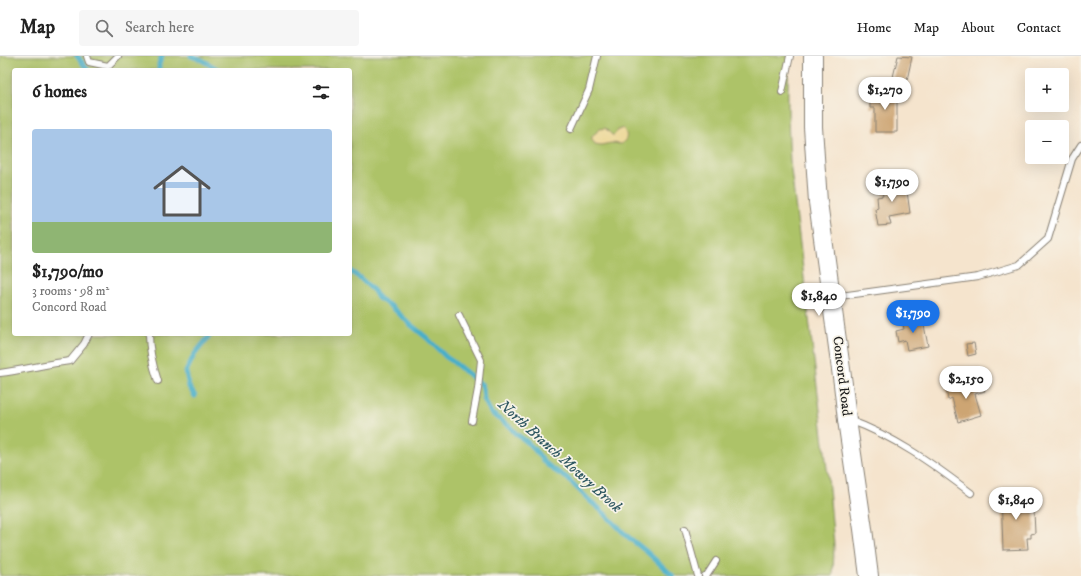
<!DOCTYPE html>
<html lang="en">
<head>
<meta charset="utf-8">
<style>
  body { margin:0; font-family:"IM FELL DW Pica",serif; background:#f6f6f6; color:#222; height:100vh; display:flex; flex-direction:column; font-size:15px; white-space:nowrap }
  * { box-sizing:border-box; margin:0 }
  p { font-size:13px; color:#767676 }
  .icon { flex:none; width:22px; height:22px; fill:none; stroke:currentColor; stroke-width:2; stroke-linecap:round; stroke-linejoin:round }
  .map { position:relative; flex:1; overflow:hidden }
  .drawer { position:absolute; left:12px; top:12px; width:340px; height:268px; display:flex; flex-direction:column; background:#fff; border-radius:4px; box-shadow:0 4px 16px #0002 }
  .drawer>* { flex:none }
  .controls { position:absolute; left:1025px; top:12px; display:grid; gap:8px }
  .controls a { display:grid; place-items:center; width:44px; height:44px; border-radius:4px; background:#fff; box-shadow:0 4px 16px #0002; font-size:20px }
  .price { position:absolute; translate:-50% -34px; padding:0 9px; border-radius:14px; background:#fff; color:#222; font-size:13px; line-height:26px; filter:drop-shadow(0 1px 2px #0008) }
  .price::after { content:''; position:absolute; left:50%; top:24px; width:12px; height:9px; margin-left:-6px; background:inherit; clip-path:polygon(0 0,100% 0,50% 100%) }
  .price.current { background:#1a73e8; color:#fff }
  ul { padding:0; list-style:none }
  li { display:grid; align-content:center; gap:8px; height:212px; padding:0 20px }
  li+li { border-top:1px solid #e0e0e0 }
  li span { display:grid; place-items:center; height:124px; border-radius:4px; color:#555 }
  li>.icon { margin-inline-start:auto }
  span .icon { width:72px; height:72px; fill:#fffc; stroke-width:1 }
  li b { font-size:17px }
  h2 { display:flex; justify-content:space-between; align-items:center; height:48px; padding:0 20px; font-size:17px }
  header { display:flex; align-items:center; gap:24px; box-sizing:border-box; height:56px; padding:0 20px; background:#fff; border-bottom:1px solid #e0e0e0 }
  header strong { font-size:19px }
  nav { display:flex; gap:22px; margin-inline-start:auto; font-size:14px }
  .search { width:280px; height:36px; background:#f6f6f6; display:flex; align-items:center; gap:10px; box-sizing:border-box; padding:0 14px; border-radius:4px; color:#767676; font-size:15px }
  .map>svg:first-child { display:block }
  .green { fill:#adc368; stroke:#647042; fill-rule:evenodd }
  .sand { fill:#eeda9e; stroke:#857b5d }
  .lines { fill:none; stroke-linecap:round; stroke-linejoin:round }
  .stream { stroke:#4aafc9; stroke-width:5 }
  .building { fill:#cda573 }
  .lane-casing { stroke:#888074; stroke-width:8 }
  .secondary-casing { stroke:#888074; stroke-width:20 }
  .lane { stroke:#fff; stroke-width:6 }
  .secondary { stroke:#fff; stroke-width:18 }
  .labels { text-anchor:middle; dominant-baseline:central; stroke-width:3.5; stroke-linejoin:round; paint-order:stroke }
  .street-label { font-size:14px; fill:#1c1c1c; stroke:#f7f3e8 }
  .water-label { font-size:15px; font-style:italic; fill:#2e5761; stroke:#f7f3e8 }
</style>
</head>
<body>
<header>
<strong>Map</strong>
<div class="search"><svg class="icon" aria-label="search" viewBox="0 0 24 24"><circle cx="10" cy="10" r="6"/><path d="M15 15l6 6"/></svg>Search here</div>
<nav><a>Home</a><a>Map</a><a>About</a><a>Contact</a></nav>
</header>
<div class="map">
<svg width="1081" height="520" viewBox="0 0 1081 520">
  <rect width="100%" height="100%" fill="#f7f3e8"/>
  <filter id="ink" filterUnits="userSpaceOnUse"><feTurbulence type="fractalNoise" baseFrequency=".025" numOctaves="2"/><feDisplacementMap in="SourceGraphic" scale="8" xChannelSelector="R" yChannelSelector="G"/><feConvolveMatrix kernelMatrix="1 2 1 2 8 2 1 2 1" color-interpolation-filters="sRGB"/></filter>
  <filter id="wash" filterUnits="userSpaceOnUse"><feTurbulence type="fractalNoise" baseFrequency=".012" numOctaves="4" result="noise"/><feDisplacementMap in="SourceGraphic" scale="16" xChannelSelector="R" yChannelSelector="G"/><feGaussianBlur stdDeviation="0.9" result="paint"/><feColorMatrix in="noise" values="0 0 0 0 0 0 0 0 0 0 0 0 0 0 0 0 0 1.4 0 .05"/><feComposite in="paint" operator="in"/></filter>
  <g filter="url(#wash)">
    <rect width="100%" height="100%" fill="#f5e4cd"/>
    <path class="green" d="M0,0H789C787,35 788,70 790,105L828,421L834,489L833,520H0ZM14,14H350V278H14Z"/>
    <path class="sand" d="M605,72L612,79H614L618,74L623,72C628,79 628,83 621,88L611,87L601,89L595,88L592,84V80L600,73Z"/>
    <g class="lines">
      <path class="stream" d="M77,0L88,14
        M191,0L202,4L219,14
        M159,14V8L162,0
        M350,215L360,222L374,235L378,242L392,251L411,269L427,282L446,301L452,305L482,329L483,332L484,343L491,357L510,371L516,378L526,385L534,393L545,407L554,414L567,422L589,444L601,454L627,480L647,496L673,520
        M195,340L189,331L186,316L194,299L211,278"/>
    </g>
    <g id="blocks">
      <path class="building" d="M898,0L912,1L907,24L893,21Z
        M870,36H897V76H875V52H870Z
        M892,127L893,130L906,128L910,157L889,161L891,169L878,170L875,153L878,152L877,141L883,140L881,128Z
        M912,263L913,266L923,264L928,290L907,294L905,284L898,286L896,275L904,273L902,264Z
        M974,287L976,298L968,300L966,288Z
        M982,324L985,335L975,338L981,359L958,366L952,342L948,344L946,332Z
        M1025,435L1026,456H1034L1035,477L1031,478V482H1027L1028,493L1003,494L1001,436Z"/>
    </g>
  </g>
  <g filter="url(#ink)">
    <use href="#blocks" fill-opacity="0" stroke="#888074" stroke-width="1"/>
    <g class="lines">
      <g class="lane-casing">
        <path id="lane" d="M87,0L89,6L108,10L118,0
          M782,36L790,0
          M571,73L589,34L597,0
          M833,241L978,221L1019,209L1048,183L1072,103L1081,89
          M459,259L481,304L478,333L472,365
          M149,278C149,294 153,310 158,325
          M0,317C23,314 46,308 70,305L84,288L89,278
          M849,364C894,380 933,408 971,437
          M685,473L698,520
          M705,520L707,519L716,505"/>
      </g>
      <g class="secondary-casing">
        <path id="secondary" d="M813,0V71L818,146L843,328L847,364L863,473L869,520"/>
      </g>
      <use href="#lane" class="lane"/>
      <use href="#secondary" class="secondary"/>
    </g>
  </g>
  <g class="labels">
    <g class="street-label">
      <text transform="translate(842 320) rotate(83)">Concord Road</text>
    </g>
    <g class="water-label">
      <text transform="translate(560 400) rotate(42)">North Branch Mowry Brook</text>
    </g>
  </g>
</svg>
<div class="controls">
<a>+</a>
<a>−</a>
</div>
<b class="price" style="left:885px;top:55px">$1,270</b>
<b class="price" style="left:892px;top:147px">$1,790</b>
<b class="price" style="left:819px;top:261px">$1,840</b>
<b class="price current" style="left:913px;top:278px">$1,790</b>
<b class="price" style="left:966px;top:344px">$2,150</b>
<b class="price" style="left:1016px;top:465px">$1,840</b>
<section class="drawer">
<h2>6 homes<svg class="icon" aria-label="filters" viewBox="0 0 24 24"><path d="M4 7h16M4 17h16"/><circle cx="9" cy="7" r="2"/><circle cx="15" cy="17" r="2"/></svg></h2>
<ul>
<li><span style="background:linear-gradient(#a9c7e8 75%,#8fb573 0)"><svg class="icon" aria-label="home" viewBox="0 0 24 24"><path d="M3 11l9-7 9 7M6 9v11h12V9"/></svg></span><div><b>$1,790/mo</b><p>3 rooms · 98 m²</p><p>Concord Road</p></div></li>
</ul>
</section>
</div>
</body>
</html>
